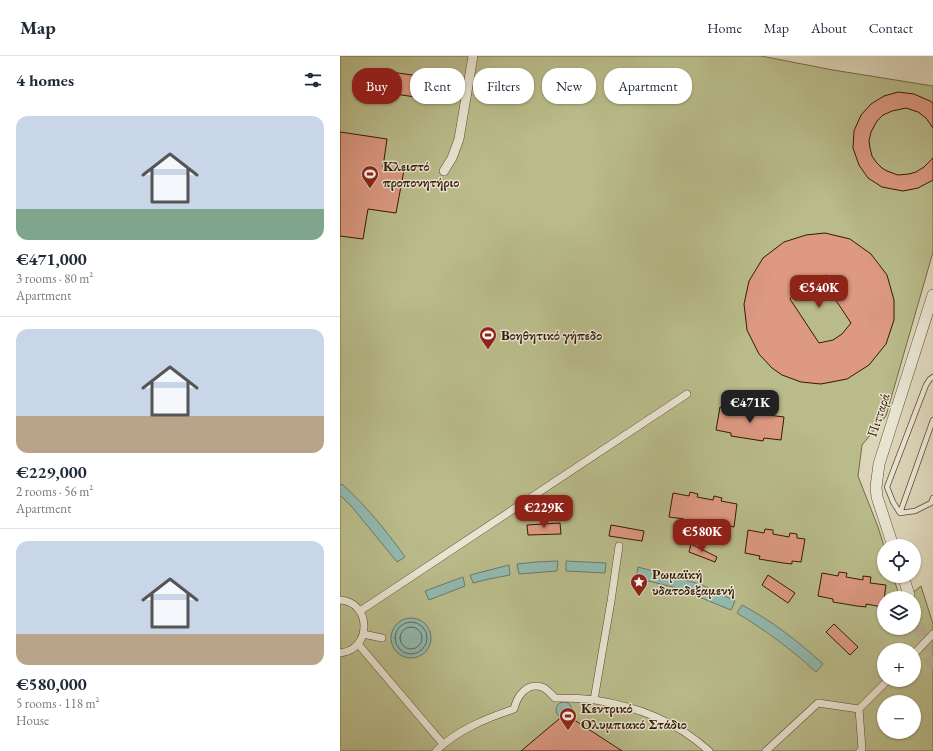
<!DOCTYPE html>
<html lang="en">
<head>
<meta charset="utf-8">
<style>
  body { margin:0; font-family:"EB Garamond",serif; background:#f2f2f3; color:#1f2937; height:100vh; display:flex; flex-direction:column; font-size:15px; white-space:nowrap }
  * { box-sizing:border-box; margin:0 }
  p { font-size:13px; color:#747a83 }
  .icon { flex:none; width:22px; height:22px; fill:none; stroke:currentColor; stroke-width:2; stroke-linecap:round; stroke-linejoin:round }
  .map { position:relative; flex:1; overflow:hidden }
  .details { display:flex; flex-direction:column; background:#fff; width:340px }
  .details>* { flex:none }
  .top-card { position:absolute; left:12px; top:12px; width:380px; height:36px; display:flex; gap:8px }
  .tools { position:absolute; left:537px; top:483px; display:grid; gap:8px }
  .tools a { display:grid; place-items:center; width:44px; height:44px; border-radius:50%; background:#fff; box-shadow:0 1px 3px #0004; font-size:20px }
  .price { position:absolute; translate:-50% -34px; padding:0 9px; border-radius:8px; background:#8f2418; color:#fff; font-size:13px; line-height:26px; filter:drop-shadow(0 1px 2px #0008) }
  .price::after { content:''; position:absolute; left:50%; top:24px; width:12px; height:9px; margin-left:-6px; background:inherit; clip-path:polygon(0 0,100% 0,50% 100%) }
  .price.selected { background:#222; color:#fff }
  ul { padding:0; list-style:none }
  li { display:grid; align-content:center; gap:8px; height:212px; padding:0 16px }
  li+li { border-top:1px solid #e0e1e3 }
  li span { display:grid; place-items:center; height:124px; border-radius:12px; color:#555 }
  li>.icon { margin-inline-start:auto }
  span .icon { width:72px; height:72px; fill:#fffc; stroke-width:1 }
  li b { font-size:17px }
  h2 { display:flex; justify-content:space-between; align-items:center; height:48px; padding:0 16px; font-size:17px }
  .tag { padding:0 14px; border-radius:16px; background:#fff; box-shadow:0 1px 3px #0004; font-size:14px; line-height:36px }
  .tag.selected { background:#8f2418; color:#fff }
  header { display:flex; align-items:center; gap:24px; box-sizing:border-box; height:56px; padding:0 20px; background:#fff; border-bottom:1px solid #e0e1e3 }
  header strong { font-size:19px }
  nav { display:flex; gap:22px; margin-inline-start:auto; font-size:14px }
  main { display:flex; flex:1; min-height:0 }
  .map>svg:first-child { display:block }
  .green { fill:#b9bb8a; stroke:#766a47; fill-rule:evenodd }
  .water { fill:#92b9af; stroke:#6c796b }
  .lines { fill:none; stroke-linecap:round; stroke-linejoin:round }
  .shore { stroke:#63695a; stroke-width:1 }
  .building { fill:#dd9982; stroke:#341904; fill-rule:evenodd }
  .tertiary-tunnel { stroke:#baaf95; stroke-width:11; stroke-dasharray:11 5.5; stroke-linecap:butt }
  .service-casing { stroke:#5e4831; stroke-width:6 }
  .pedestrian-casing { stroke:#5e4831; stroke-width:8 }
  .minor-casing { stroke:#5e4831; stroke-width:10 }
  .tertiary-casing { stroke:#5e4831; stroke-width:12 }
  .service { stroke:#e8e4d2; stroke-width:4.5 }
  .pedestrian { stroke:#e8e4d2; stroke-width:7 }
  .minor { stroke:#e8e4d2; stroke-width:9 }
  .tertiary { stroke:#e8e4d2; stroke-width:11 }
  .labels { text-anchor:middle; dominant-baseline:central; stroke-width:3; stroke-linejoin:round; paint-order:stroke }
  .poi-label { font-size:14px; font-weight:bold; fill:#341904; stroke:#e8e4d2; text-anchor:start }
  .street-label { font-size:14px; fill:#341904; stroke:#e8e4d2 }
</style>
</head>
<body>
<header>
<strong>Map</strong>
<nav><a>Home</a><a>Map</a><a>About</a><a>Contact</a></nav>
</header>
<main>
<section class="details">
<h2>4 homes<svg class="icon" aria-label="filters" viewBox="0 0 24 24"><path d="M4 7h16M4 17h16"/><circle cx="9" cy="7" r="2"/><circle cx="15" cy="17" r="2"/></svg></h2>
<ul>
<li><span style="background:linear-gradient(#c9d6e8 75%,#7fa58c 0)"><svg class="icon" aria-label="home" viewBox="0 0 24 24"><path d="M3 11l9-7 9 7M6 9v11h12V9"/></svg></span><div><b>€471,000</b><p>3 rooms · 80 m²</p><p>Apartment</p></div></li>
<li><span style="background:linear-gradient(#c9d6e8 70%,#b9a48a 0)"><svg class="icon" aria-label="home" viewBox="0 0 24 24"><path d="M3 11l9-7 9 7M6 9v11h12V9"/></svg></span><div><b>€229,000</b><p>2 rooms · 56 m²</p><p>Apartment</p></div></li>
<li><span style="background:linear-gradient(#c9d6e8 75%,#b9a48a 0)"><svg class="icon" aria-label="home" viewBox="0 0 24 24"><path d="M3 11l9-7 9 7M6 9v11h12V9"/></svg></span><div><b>€580,000</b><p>5 rooms · 118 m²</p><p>House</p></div></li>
</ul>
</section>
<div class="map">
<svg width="593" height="695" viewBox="0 0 593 695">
  <rect width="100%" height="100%" fill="#dcd5b9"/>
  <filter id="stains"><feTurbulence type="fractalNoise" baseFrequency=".005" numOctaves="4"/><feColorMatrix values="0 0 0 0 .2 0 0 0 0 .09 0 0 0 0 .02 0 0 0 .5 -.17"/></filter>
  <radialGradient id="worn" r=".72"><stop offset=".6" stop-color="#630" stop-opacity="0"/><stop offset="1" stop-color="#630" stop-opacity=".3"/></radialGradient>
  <path class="green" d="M0,0H421L493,14L593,30V196L546,360L522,389L518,420L538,471L544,490V520H553L560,542H544V572H574V542H566L581,530L593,568V695H0ZM544,594H574V624H544ZM544,646H574V676H544Z"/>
  <path class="water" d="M2,428C26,450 46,474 65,501L57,506L12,451L0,439V430Z
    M218,505L217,515L179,518L177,508L196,506Z
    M226,505L266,507L265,517L226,515Z
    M169,509L170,519L149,523L133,527L130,519Z
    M298,511L343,523L362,529L395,545L391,554L337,532L296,522Z
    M123,521L125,530L89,544L85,535Z
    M402,549C432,565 458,585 483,608L476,616C451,593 425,574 397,557Z
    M51 582a20 20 0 1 1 40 0a20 20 0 1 1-40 0Z
    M216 654a8 8 0 1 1 16 0a8 8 0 1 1-16 0Z"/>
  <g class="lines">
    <path class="shore" d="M55 582a16 16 0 1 1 32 0a16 16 0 1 1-32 0Z
      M60 582a11 11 0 1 1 22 0a11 11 0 1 1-22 0Z"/>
  </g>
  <path class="building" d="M44,15L100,23L96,44L41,36Z
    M558,36L574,38L590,45L593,47V72L586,62L578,56L566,52L552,55L543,59L537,65L531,76L529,85L530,92L532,100L536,106L542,112L547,115L558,119L569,118L576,116L584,111L593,102V124L578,132L563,135L542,131L528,122L519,109L513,92L514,75L521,59L531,48L544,40Z
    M0,76L47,83L43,111L64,114L56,157L28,153L23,183L0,180Z
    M485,177L510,183L531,198L547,219L554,244V264L546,288L529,309L507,323L481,328L461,326L442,319L432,312L419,298L407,274L404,248L409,225L423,202L444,186L466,179ZM487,219L485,228L511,267L502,278L493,284L479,287L450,243L457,232L466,225Z
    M397,350L405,351L404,355L420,357L421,354L429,355L428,359L444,361L441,384L424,382L423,385L391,380V377L376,374L380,351L396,353Z
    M350,436L358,438L357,441L373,444L374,440L382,442L381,445L397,448L394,471L377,468V472L361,469L344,466V463L329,461L333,437L349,440Z
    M220,467L221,478L188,479L187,469Z
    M271,469L304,475L302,485L269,480Z
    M425,473L433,474V478L449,481L450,477L457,478V482L465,483L461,506L452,505V508L443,507L419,503L420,500L405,497L408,474L424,477Z
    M351,488L377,501L375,506L349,496Z
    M499,516L507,517L506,521L523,524V520L531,521L530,527L546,529L543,551L526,548V551L517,550L493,546V543L478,540L482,517L498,520Z
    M428,519L455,537L448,547L422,529Z
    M494,568L518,591L510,599L486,576Z
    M225,658L259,680L282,695H181Z"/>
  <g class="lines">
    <path class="tertiary-tunnel" d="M574,554L593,613"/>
    <g class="service-casing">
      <path id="service" d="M593,321L590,323L586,329L547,431L553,446L560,457L575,455L591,447L593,442
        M560,457L593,364"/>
    </g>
    <g class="pedestrian-casing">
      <path id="pedestrian" d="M0,544C32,546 32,594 0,597
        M20,555L347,338
        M23,578L42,582
        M18,588L103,688
        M574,598L593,578
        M254,644L271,545L279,490
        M96,695C117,674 147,662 174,653C177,640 187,626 202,631C207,633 211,638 215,642C228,642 242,642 255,644C298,651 336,665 369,695
        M426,695L478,647L519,653
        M520,695L522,693L519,653L548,624"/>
    </g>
    <g class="minor-casing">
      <path id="minor" d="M104,115L112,102L119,83L133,0"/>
    </g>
    <g class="tertiary-casing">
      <path id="tertiary" d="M553,490L537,441L536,431L539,408L593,239
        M563,520L569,539"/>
    </g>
    <use href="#service" class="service"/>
    <use href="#pedestrian" class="pedestrian"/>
    <use href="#minor" class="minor"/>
    <use href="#tertiary" class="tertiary"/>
  </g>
  <defs>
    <g id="stadium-pin" transform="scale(0.9)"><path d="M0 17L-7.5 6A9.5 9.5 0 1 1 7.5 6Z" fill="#8f2418" stroke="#e8e4d2"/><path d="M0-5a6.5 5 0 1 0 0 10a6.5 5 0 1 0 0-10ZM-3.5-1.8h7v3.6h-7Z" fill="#fff"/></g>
    <g id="sight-pin" transform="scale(0.9)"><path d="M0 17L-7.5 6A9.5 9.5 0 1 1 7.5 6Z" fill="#8f2418" stroke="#e8e4d2"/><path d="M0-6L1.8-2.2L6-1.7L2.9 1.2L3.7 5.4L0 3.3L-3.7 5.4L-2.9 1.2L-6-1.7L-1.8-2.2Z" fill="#fff"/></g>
  </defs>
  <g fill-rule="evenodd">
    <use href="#stadium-pin" x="30" y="118"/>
    <use href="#stadium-pin" x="148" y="279"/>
    <use href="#sight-pin" x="299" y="526"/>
    <use href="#stadium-pin" x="228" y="660"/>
  </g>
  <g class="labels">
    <g class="poi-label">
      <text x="43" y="110">Κλειστό<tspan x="43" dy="16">προπονητήριο</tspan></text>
      <text x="161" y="279">Βοηθητικό γήπεδο</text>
      <text x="312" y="518">Ρωμαϊκή<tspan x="312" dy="16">υδατοδεξαμενή</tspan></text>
      <text x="241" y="652">Κεντρικό<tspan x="241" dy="16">Ολυμπιακό Στάδιο</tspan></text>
    </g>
    <g class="street-label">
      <text transform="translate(538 359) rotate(-72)">Πιτταρά</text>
    </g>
  </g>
  <rect width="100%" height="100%" filter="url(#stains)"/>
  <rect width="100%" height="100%" fill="url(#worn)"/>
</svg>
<div class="tools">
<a><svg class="icon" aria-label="locate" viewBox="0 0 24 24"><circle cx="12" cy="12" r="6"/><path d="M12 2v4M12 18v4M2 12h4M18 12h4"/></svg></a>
<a><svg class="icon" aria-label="layers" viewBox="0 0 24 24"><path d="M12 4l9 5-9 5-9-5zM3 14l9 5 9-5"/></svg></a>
<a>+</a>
<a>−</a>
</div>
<b class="price" style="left:479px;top:253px">€540K</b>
<b class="price selected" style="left:410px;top:368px">€471K</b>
<b class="price" style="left:204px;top:473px">€229K</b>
<b class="price" style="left:362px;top:497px">€580K</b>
<div class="top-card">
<a class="tag selected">Buy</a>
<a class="tag">Rent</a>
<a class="tag">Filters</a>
<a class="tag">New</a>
<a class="tag">Apartment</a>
</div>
</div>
</main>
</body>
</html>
